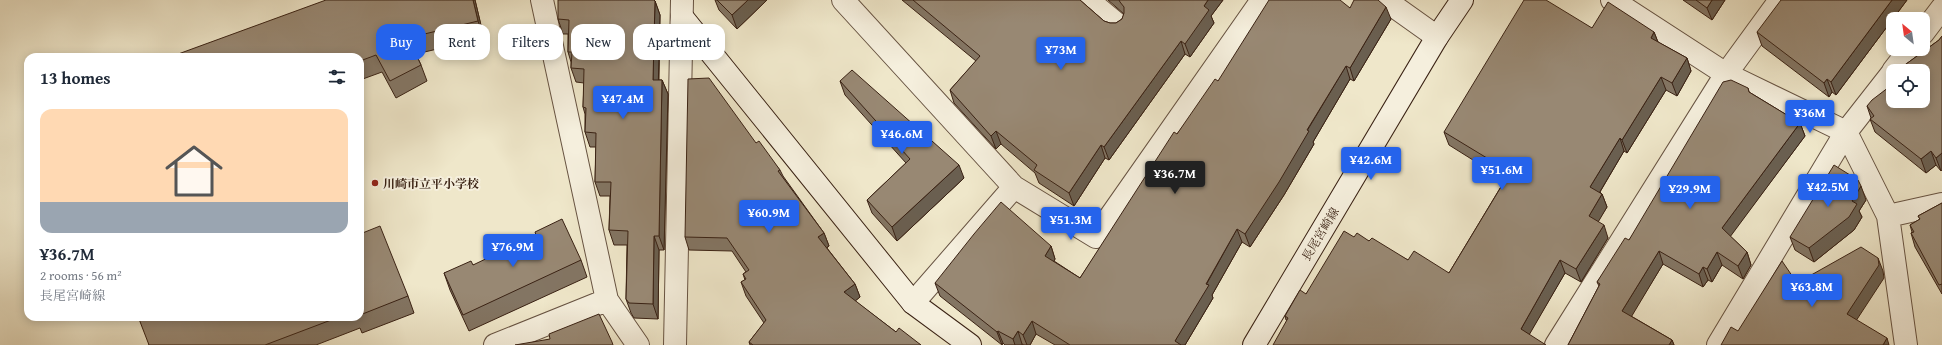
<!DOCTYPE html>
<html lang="en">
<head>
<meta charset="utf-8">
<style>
  body { margin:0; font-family:"Gentium Book Plus","Noto Serif JP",serif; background:#f2f2f3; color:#1f2937; height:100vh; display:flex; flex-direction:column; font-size:15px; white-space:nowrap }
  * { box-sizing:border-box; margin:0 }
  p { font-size:13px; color:#747a83 }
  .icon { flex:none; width:22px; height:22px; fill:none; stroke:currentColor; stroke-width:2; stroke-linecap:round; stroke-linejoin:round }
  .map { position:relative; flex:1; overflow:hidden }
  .side { position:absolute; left:24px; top:53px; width:340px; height:268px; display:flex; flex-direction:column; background:#fff; border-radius:12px; box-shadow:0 2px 10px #0003 }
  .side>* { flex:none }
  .banner { position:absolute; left:376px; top:24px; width:380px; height:36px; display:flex; gap:8px }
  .needle { width:26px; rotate:331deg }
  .tools { position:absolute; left:1886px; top:12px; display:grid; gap:8px }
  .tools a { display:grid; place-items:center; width:44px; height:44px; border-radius:8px; background:#fff; box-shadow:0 2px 10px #0003; font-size:20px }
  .price { position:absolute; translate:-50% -34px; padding:0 9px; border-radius:4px; background:#2563eb; color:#fff; font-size:13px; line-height:26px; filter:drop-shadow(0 1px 2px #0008) }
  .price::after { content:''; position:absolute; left:50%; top:24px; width:12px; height:9px; margin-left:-6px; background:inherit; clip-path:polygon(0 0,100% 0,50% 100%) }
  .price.current { background:#222; color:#fff }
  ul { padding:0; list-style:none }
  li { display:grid; align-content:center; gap:8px; height:212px; padding:0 16px }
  li span { display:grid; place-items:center; height:124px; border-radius:12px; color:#555 }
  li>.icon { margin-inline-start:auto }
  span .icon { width:72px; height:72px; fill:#fffc; stroke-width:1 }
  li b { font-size:17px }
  h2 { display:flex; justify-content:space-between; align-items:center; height:48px; padding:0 16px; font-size:17px }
  .pill { padding:0 14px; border-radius:12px; background:#fff; box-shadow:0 2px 10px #0003; font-size:14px; line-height:36px }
  .pill.current { background:#2563eb; color:#fff }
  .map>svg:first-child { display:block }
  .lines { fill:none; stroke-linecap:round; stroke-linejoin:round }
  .street-casing { stroke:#675342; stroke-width:24 }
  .secondary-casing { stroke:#3a2214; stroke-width:24 }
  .street { stroke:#f5efdd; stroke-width:22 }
  .secondary { stroke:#f5efdd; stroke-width:22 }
  .wall { fill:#837563; stroke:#3a2214 }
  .shaded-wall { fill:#6a5f50; stroke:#3a2214 }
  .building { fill:#988873; stroke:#3a2214 }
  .poi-dot { fill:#8f2418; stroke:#f5efdd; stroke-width:1.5 }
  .labels { text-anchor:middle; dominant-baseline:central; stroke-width:4; stroke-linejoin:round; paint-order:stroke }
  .poi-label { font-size:12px; font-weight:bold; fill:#3a2214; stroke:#f5efdd; text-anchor:start }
  .street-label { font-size:12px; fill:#3a2214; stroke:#f5efdd }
</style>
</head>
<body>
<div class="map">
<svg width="1942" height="345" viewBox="0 0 1942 345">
  <rect width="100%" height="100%" fill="#efe7ca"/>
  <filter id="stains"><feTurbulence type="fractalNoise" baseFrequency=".005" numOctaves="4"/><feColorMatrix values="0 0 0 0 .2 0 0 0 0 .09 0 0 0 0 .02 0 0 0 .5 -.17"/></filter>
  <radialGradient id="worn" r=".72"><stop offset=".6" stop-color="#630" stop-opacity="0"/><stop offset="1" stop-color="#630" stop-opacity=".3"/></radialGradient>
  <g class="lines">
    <g class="street-casing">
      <path id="street" d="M542,0L607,300L638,345
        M843,0L1014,187L1096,237L1262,0
        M1088,0L1117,24
        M1385,0L1437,37
        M1612,0L1726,74L1846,132L1888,216L1906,345
        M1923,33L1942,8
        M1893,71L1910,49
        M1888,216L1942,204
        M913,303L1014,187
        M495,345L607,300
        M675,345L682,0
        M1556,345L1726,74L1780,0
        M1718,345L1846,132L1893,72"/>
    </g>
    <g class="secondary-casing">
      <path id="secondary" d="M682,17L913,303L970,345
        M1254,345L1437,37L1462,0"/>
    </g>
    <use href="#street" class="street"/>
    <use href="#secondary" class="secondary"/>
  </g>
  <path class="wall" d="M475,0L484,38L416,54L421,65L427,81L396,98L382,72L360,80V57Z
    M715,0H767L737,29L719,10Z
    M902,0H1080L1104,21L1110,23H1116L1122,19L1124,14L1108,0H1223L1211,16L1214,23L1190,57L1185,54L1109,160L1105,158L1074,206L1039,183L1035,173L1001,144L996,149L954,103L950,90L976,61Z
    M1683,0H1725L1712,20Z
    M1907,0L1836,95L1832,92L1829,97L1762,46L1757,32Z
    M655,1L660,15L659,80H662L668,94L664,250H659L658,319L634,318L631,313L626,299L627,245H614L609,230L610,196H600L595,182L596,147H590L585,132V114L583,107L584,83L576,82L571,68V62L568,52V34H563L558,19Z
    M1350,8L1391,19L1354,81L1350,79L1313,142L1314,144L1284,195L1250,247L1242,242L1212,295L1213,298L1185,345H1055L1036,334L1030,345H1024L1022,344V345H1005L1003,343L1002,345L940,296L935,283L1051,246L1055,259L1054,261L1080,278L1177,134L1218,81Z
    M1592,28L1654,32L1658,42L1687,58L1691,71L1677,96L1666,90L1627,153L1624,151L1600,192L1602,194L1607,207L1598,221L1608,238L1581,282L1565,273L1529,334L1286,320L1285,316L1306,294L1354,237L1369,241L1408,260L1449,273L1505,180L1449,145L1444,132Z
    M1942,36V170L1941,171L1936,165L1926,173L1875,132L1870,119L1871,118L1867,106L1923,71H1904L1902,67L1939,40Z
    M840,81L964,178L897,241L872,213L867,200L906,163L845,95Z
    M1748,88L1749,92L1800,123L1805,136L1730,236L1747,252L1751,265L1743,279L1722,265L1712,282L1708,280L1703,287L1663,264L1631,316L1672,340L1674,345H1568L1599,286L1597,282L1629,240Z
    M756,143L780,170L783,176L824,233L829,246L827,248L855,284L860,297L855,301L896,332L921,345H750L749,342L764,323L746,296L741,282L745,280L743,274L746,272L732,251L689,250L685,237Z
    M1866,200L1859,211L1862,217L1854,230L1814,262L1795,250L1790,237Z
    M1942,203V294L1915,247L1911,233L1912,232L1910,225L1920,219L1918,216Z
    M360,234L408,296L414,313L362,333L360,328L316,345H149L144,317H360Z
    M581,260L587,277L469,331L450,290L444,273L473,265Z"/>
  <path class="shaded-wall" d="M473,0H475L484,38L478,21Z
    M748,0H767L737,29L732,15Z
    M1208,0H1223L1211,16L1214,23L1190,57L1185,44L1204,6Z
    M1712,0H1725L1712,20L1707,8Z
    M1892,0H1907L1836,95L1831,82Z
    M655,1L660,15L658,95L653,80Z
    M1386,7L1391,19L1354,81L1350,68Z
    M1654,32L1659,45L1651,38Z
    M1181,41L1185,54L1109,160L1104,147Z
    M1687,58L1691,71L1677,96L1672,83Z
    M1346,66L1350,79L1313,142L1314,144L1284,195L1250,247L1245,234Z
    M1661,77L1666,90L1627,153L1622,140Z
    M1827,79L1832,92L1829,97L1824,83Z
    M662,80L668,94L664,250L659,236Z
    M1800,123L1805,136L1727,241L1722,228Z
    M996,131L1001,144L996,149L991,136Z
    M1620,138L1624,151L1595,200L1590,187Z
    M1101,145L1105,158L1074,206L1069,193Z
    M1931,151L1936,165L1926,173L1921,159Z
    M1942,153V170L1941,171L1936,158Z
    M959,165L964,178L897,241L892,227Z
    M1861,186L1866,200L1859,211L1862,217L1854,230L1814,262L1809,248L1852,201Z
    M1602,194L1607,207L1594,229L1589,216Z
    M1604,225L1608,238L1581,282L1576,269Z
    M1237,229L1242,242L1212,295L1213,298L1185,345H1176L1175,341Z
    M824,233L829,246L823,250L818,237Z
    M654,236L659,250L658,319L653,304Z
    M1051,246L1055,259L1050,268L1045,256Z
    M1659,251L1663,264L1627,324L1622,311Z
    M1717,252L1722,265L1712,282L1707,269Z
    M1747,252L1751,265L1743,279L1738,266Z
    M1878,258L1883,271L1884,278L1852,327L1847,314Z
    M1560,260L1565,273L1525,342L1521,329Z
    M1703,267L1708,280L1703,287L1699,274Z
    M855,284L860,297L849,306L844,292Z
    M1032,321L1036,334L1030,345H1027L1023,335Z
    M998,331L1003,343L1002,345L997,332Z
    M1018,331L1022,344V345H1015L1013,339Z
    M1887,338L1889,345H1883Z
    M1672,340L1674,345H1669Z"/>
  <path class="building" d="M326,0H473L478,21L408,38L421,65L390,81L376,55L360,61V57H170Z
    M558,0H654L655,1L653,80H662L659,236H654L653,304L629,303L626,299L628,231L609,230L611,182H595L596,133L585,132L586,108L583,107L584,69L571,68L572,52H568L569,20L558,19Z
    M717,0H748L732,15Z
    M913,0H1080L1104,21L1110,23H1116L1122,19L1124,13V7L1120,2L1119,0H1208L1204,6L1209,10L1185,44L1181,41L1104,147L1101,145L1069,193L1034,170L1037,165L996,131L991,136L950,90L980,56Z
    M1269,0H1340L1350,8L1354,0H1378L1386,7L1350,68L1346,66L1307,130L1309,131L1279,182L1245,234L1237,229L1206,284L1209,285L1175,341L1181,345H1070L1032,321L1023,335L1018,331L1013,339L998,331L997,332L935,283L974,234L1001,202L1051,246L1045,256L1080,278L1174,132L1177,134L1215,79L1218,81Z
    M1524,0H1546L1592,28L1608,2L1654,32L1651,38L1687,58L1672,83L1661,77L1622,140L1620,138L1590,187L1602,194L1589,216L1604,225L1576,269L1560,260L1521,329L1546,345H1273L1288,318L1285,316L1300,290L1306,294L1344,231L1354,237L1357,233L1369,241L1372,238L1408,260L1414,251L1449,273L1510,172L1444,132Z
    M1696,0H1712L1707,8Z
    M1781,0H1892L1831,82L1827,79L1824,83L1757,32Z
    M1942,36V153L1936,158L1931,151L1921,159L1870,119L1874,116L1867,106L1872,100L1893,84V101H1923V71H1906L1902,67L1939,40Z
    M852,70L959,165L892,227L867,200L910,159L840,81Z
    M709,78L756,143L759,141L780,170L778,171L824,233L818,237L855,284L844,292L896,332L899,328L921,345H753L749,342L766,320L741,282L746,279L743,274L749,270L727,238L685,237L688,79Z
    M1731,80L1748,88L1749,92L1800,123L1722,228L1747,252L1738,266L1717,252L1707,269L1703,267L1699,274L1659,251L1622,311L1672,340L1669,345H1568L1600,284L1597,282L1625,238L1629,240L1723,82Z
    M1834,165L1858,180L1861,186L1852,201L1857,204L1849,217L1809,248L1790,237Z
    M1942,203V284L1939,285L1911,233L1914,232L1910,225L1920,219L1918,216Z
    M562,219L581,260L463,315L444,273L471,261L473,265L536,235L535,232Z
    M380,226L408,296L360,315V234Z
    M1861,247L1878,258L1879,265L1847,314L1887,338L1883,345H1721L1731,327L1738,331L1782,261L1797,283Z
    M599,314L612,342L613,345H515L550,339L549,334Z
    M144,317H339L265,345H149L139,319Z"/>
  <circle class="poi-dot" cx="375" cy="183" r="4"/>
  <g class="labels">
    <g class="poi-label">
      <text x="383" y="183">川崎市立平小学校</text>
    </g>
    <g class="street-label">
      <text transform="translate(1320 234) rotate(-59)">長尾宮崎線</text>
    </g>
  </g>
  <rect width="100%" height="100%" filter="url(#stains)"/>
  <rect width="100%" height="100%" fill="url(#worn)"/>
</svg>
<div class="tools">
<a><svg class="needle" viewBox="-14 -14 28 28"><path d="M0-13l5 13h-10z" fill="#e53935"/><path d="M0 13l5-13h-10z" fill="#747a83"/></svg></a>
<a><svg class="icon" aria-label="locate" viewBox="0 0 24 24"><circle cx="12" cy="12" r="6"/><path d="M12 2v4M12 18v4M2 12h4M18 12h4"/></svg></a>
</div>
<b class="price" style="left:1061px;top:71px">¥73M</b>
<b class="price" style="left:623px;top:120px">¥47.4M</b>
<b class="price" style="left:1810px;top:134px">¥36M</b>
<b class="price" style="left:902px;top:155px">¥46.6M</b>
<b class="price" style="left:1371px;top:181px">¥42.6M</b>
<b class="price" style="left:1502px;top:191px">¥51.6M</b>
<b class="price current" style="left:1175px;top:195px">¥36.7M</b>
<b class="price" style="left:1828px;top:208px">¥42.5M</b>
<b class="price" style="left:1690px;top:210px">¥29.9M</b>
<b class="price" style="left:769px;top:234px">¥60.9M</b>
<b class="price" style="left:1071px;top:241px">¥51.3M</b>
<b class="price" style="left:513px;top:268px">¥76.9M</b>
<b class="price" style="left:1812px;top:308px">¥63.8M</b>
<div class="banner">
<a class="pill current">Buy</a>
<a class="pill">Rent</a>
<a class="pill">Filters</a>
<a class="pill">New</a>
<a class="pill">Apartment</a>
</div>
<section class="side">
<h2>13 homes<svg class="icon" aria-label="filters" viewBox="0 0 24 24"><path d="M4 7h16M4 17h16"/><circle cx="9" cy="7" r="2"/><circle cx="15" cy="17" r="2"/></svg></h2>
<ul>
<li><span style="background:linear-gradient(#ffd9b3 75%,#9aa5b1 0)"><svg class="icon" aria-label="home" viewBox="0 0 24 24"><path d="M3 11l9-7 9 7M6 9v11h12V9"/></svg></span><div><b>¥36.7M</b><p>2 rooms · 56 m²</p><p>長尾宮崎線</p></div></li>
</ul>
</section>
</div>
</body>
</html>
